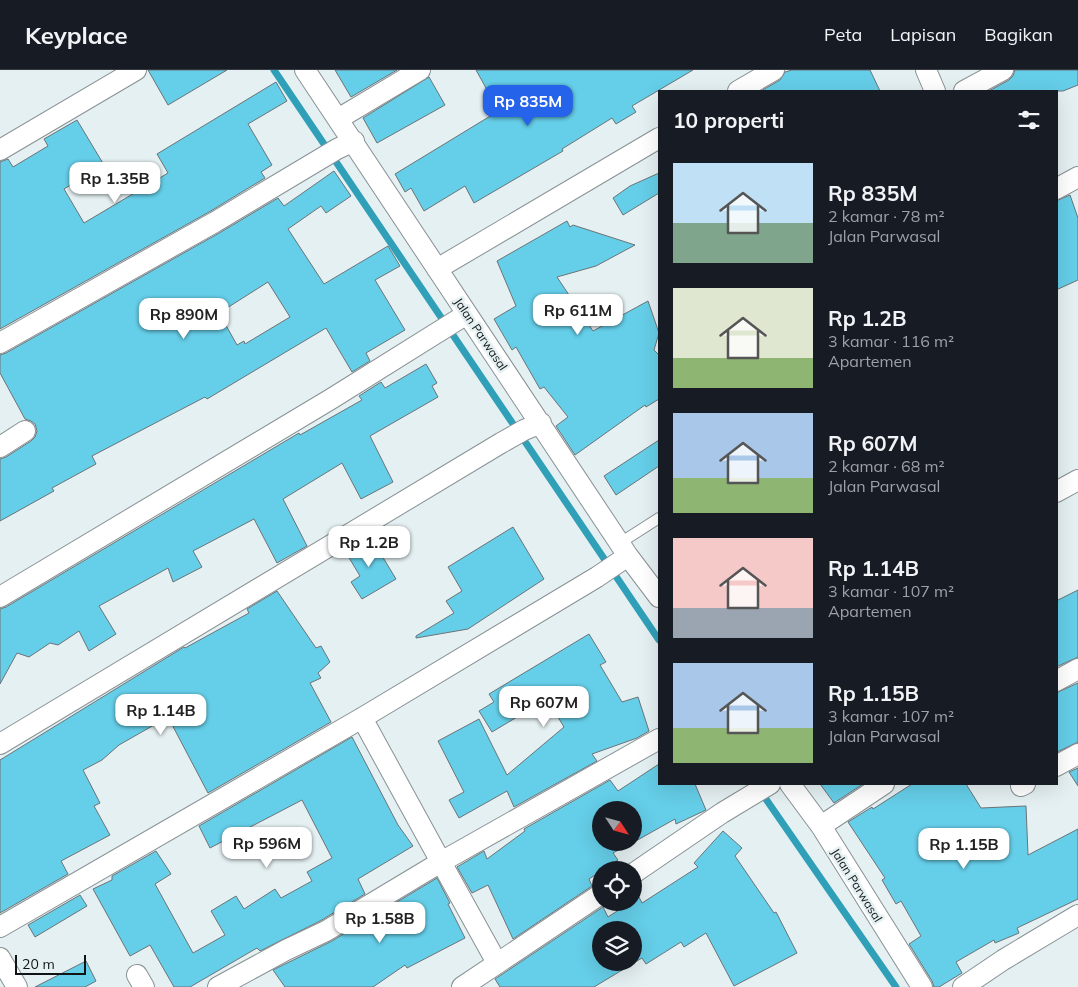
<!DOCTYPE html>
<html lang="id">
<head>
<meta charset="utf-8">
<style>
  body { margin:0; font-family:Mulish,sans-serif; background:#242831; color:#f1f3f6; height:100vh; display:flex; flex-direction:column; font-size:19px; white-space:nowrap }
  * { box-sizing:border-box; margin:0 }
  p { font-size:16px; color:#9ea1a6 }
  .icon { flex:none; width:28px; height:28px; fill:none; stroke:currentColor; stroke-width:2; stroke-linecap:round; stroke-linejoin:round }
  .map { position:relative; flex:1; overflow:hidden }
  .drawer { position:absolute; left:658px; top:20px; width:400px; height:695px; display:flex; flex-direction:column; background:#171b24; border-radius:0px; box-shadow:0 5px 20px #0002 }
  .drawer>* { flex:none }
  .needle { width:32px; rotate:126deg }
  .fabs { position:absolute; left:592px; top:731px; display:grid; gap:10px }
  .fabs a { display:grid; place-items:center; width:50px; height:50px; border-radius:50%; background:#171b24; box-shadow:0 5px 20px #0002; font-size:25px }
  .scale { position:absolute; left:15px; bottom:12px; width:71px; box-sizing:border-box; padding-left:5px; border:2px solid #111415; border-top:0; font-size:14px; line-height:18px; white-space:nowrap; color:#111415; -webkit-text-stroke:4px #e5f0f2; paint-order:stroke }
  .price { position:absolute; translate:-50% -42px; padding:0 11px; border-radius:10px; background:#fff; color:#222; font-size:16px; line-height:32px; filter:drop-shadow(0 1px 2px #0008) }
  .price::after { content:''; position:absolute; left:50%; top:30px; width:15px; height:11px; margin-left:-8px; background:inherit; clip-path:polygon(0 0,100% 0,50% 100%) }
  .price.on { background:#2563eb; color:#fff }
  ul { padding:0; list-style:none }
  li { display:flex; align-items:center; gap:15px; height:125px; padding:0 15px }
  li span { display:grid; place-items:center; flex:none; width:140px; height:100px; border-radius:0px; color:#555 }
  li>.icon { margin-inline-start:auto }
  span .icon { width:60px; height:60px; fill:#fffc; stroke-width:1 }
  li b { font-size:21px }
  h2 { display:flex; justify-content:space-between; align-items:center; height:60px; padding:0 15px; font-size:21px }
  header { display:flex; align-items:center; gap:30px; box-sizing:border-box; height:70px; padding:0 25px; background:#171b24; border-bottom:1px solid #363941 }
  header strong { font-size:24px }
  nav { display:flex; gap:28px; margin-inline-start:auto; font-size:18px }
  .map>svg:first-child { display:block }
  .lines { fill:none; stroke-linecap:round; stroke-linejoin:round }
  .stream { stroke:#30a0b9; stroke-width:7 }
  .building { fill:#65cee8; stroke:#6b7477; fill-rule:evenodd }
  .service-casing { stroke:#889194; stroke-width:12 }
  .minor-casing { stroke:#889194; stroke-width:22 }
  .service { stroke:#fff; stroke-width:10 }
  .minor { stroke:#fff; stroke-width:20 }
  .labels { text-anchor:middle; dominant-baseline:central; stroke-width:5; stroke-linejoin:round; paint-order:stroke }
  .street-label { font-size:12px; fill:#111415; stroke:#e5f0f2 }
</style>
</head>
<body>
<header>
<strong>Keyplace</strong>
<nav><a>Peta</a><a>Lapisan</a><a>Bagikan</a></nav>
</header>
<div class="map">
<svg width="1078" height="917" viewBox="0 0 1078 917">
  <rect width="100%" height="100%" fill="#e5f0f2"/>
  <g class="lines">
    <path class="stream" d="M274,0L659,570
      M761,722L896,917"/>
  </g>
  <path class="building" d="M148,0H227L168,35Z
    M335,0H397L351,27Z
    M476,0H693L632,36L636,42L616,54L612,48L562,79L563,81L474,133L465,116L424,141L411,118L405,122L395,104L492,45L489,40L496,36Z
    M792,0H870L880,21H761L780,10L785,2Z
    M1015,0H1078V15L1063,21H989L1009,10L1013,6Z
    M429,7L445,35L377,73L363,48Z
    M276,12L287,31L248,54L272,95L261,102L265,108L209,142L0,259V92L8,89L13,97L48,76L44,69L77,50L104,95L64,119L84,153L168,103L157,84Z
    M334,101L351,126L326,143L321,136L288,159L324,214L388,176L400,196L375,210L405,260L366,283L370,291L352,302L326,258L207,329L205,327L92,386L96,394L52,418L54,421L0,451V389L6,387L31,371L35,367L37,361L35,354L31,351L25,349L0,303V285L6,283L221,162L278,128L284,136ZM268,212L290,247L245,274L244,271L237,275L219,243Z
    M659,103V123L623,145L613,128L630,116Z
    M1070,125L1078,148V210L1056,220V131Z
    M567,151L570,157L573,155L635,175L596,196L557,207L593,261L648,231L659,263L654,280L659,285V329L646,337L645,335L575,385L556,356L568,347L544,317L540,319L516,277L512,280L494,249L516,236L497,191Z
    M426,294L437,313L432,316L438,327L370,366L393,412L361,429L342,393L283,429L307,476L277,493L254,449L193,481L202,497L173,512L168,498L99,536L116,564L89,581L79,561L58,575L50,573L29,587L17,583L0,614V539L6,537L299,363L300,365L362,330L359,326L381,312L385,318Z
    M659,370V396L616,425L604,406Z
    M513,457L544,509L468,559L416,568V566L454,543L446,531L462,521L448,497Z
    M370,466L396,509L362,529L351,512L360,506L345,481Z
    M1078,520V587L1056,597V531Z
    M277,521L316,578L321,576L330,592L318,603L321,608L310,613L331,652L208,723L168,647L119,675L102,690L83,700L100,733L94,736L110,765L61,791L68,804L0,843V690L184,577L185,578L249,543L247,539Z
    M589,564L606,592L600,595L622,632L638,627L649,661L637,668L592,684L597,691L514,737L507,721L459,748L449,730L464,722L438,671L479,649L507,705L564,657L547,629L492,662L479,641L494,632L489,624Z
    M1078,613V672L1057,682L1056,623Z
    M352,667L398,755L413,776L358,809L365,824L320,851L260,881L257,878L190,917H174L150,875L130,886L93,819L112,810V806L156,781L171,804L155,814L193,883L225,865L211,841L236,826L244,839L275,819L281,828L312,811L307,802L332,788L302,730L210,778L199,756Z
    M659,694V714H695L706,740L676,754L675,749L634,772V740H601V772H633L613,783L618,790L589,809L592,816L513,869L488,815L472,823L457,797L484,781L487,789L525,761L524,759L610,710L618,721Z
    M1078,698V716L1069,702Z
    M820,714H863L834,733Z
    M912,714H966L981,738L1026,736L1028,785L1078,759V829L1017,858L1019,863L995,873L994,870L956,892L962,903L939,917H934L932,911L909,874L921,866L901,831L896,834L882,810L885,808L848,752L872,737L873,739Z
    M723,761L742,778L735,786L774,843L776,842L797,883L734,916L706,863L684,877L681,872L646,894L642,888L594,917H500L495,909L603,837L608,847L631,832H634V830L639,827L642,833L698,797L694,793ZM601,860H634V892H601Z
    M437,808L450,833L448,834L465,868L407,898L405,895L373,917H285L273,900L332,871Z
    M80,825L87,836L35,867L28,855Z
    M86,891L96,911L85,917H35Z"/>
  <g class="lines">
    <g class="service-casing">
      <path id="service" d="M620,473L659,448"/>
    </g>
    <g class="minor-casing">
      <path id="minor" d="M305,0L628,486L659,527
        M926,0L935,21
        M738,21L774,0
        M964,21L1003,0
        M338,49L420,0
        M0,80L136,0
        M1056,119L1078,107
        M437,199L659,68
        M0,273L215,152L337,79L354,71
        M0,377L25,361
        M1056,422L1078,410
        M0,527L331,329L467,244
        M1056,611L1078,599
        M362,648L441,792L659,669
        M0,674L501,373L524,360L541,353
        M1056,696L1078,684
        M790,714L821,756L922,917
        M1021,716L1025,714
        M821,756L884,714
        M634,803L722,743L770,714
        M0,857L362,648L597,507L628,486
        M0,888L17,917
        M137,905L144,917
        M218,917L286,880L326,861L441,792L497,893
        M462,917L601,824
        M963,917L1003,890L1078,845"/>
    </g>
    <use href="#service" class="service"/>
    <use href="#minor" class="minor"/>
  </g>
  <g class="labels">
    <g class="street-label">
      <text transform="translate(481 264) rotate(56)">Jalan Parwasal</text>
      <text transform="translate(857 815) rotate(58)">Jalan Parwasal</text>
    </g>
  </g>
</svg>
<div class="fabs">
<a><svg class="needle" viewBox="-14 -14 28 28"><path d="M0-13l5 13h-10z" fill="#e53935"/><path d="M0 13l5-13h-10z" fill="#9ea1a6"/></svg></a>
<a><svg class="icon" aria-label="locate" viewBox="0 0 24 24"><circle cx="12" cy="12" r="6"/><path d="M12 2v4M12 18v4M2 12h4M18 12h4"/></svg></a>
<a><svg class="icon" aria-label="layers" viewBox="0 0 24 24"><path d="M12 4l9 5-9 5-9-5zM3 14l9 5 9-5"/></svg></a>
</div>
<div class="scale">20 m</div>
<b class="price on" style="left:528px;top:57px">Rp 835M</b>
<b class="price" style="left:115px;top:134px">Rp 1.35B</b>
<b class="price" style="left:578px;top:266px">Rp 611M</b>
<b class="price" style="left:184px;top:270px">Rp 890M</b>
<b class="price" style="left:369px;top:498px">Rp 1.2B</b>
<b class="price" style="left:544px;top:658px">Rp 607M</b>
<b class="price" style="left:161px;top:666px">Rp 1.14B</b>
<b class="price" style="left:267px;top:799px">Rp 596M</b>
<b class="price" style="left:964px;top:800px">Rp 1.15B</b>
<b class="price" style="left:380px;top:874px">Rp 1.58B</b>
<section class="drawer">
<h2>10 properti<svg class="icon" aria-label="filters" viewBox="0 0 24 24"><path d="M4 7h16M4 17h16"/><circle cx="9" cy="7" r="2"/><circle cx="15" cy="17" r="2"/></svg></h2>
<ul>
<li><span style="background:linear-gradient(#bfe0f5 60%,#7fa58c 0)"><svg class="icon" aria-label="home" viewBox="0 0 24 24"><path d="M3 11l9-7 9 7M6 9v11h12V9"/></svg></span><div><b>Rp 835M</b><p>2 kamar · 78 m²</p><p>Jalan Parwasal</p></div></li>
<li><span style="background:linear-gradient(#dfe7d0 70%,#8fb573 0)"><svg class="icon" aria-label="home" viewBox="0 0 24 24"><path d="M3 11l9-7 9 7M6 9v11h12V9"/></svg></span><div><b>Rp 1.2B</b><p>3 kamar · 116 m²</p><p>Apartemen</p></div></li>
<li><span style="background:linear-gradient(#a9c7e8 65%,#8fb573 0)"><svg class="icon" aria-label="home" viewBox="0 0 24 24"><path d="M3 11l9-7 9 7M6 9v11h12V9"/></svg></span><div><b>Rp 607M</b><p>2 kamar · 68 m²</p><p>Jalan Parwasal</p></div></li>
<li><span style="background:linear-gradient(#f6c9c9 70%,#9aa5b1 0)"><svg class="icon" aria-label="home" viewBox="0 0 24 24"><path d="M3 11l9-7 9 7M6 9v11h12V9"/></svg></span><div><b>Rp 1.14B</b><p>3 kamar · 107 m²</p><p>Apartemen</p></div></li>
<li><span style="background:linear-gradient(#a9c7e8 65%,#8fb573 0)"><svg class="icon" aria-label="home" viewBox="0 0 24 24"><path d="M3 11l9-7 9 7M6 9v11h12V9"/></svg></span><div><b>Rp 1.15B</b><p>3 kamar · 107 m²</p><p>Jalan Parwasal</p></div></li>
</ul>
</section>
</div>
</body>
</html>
